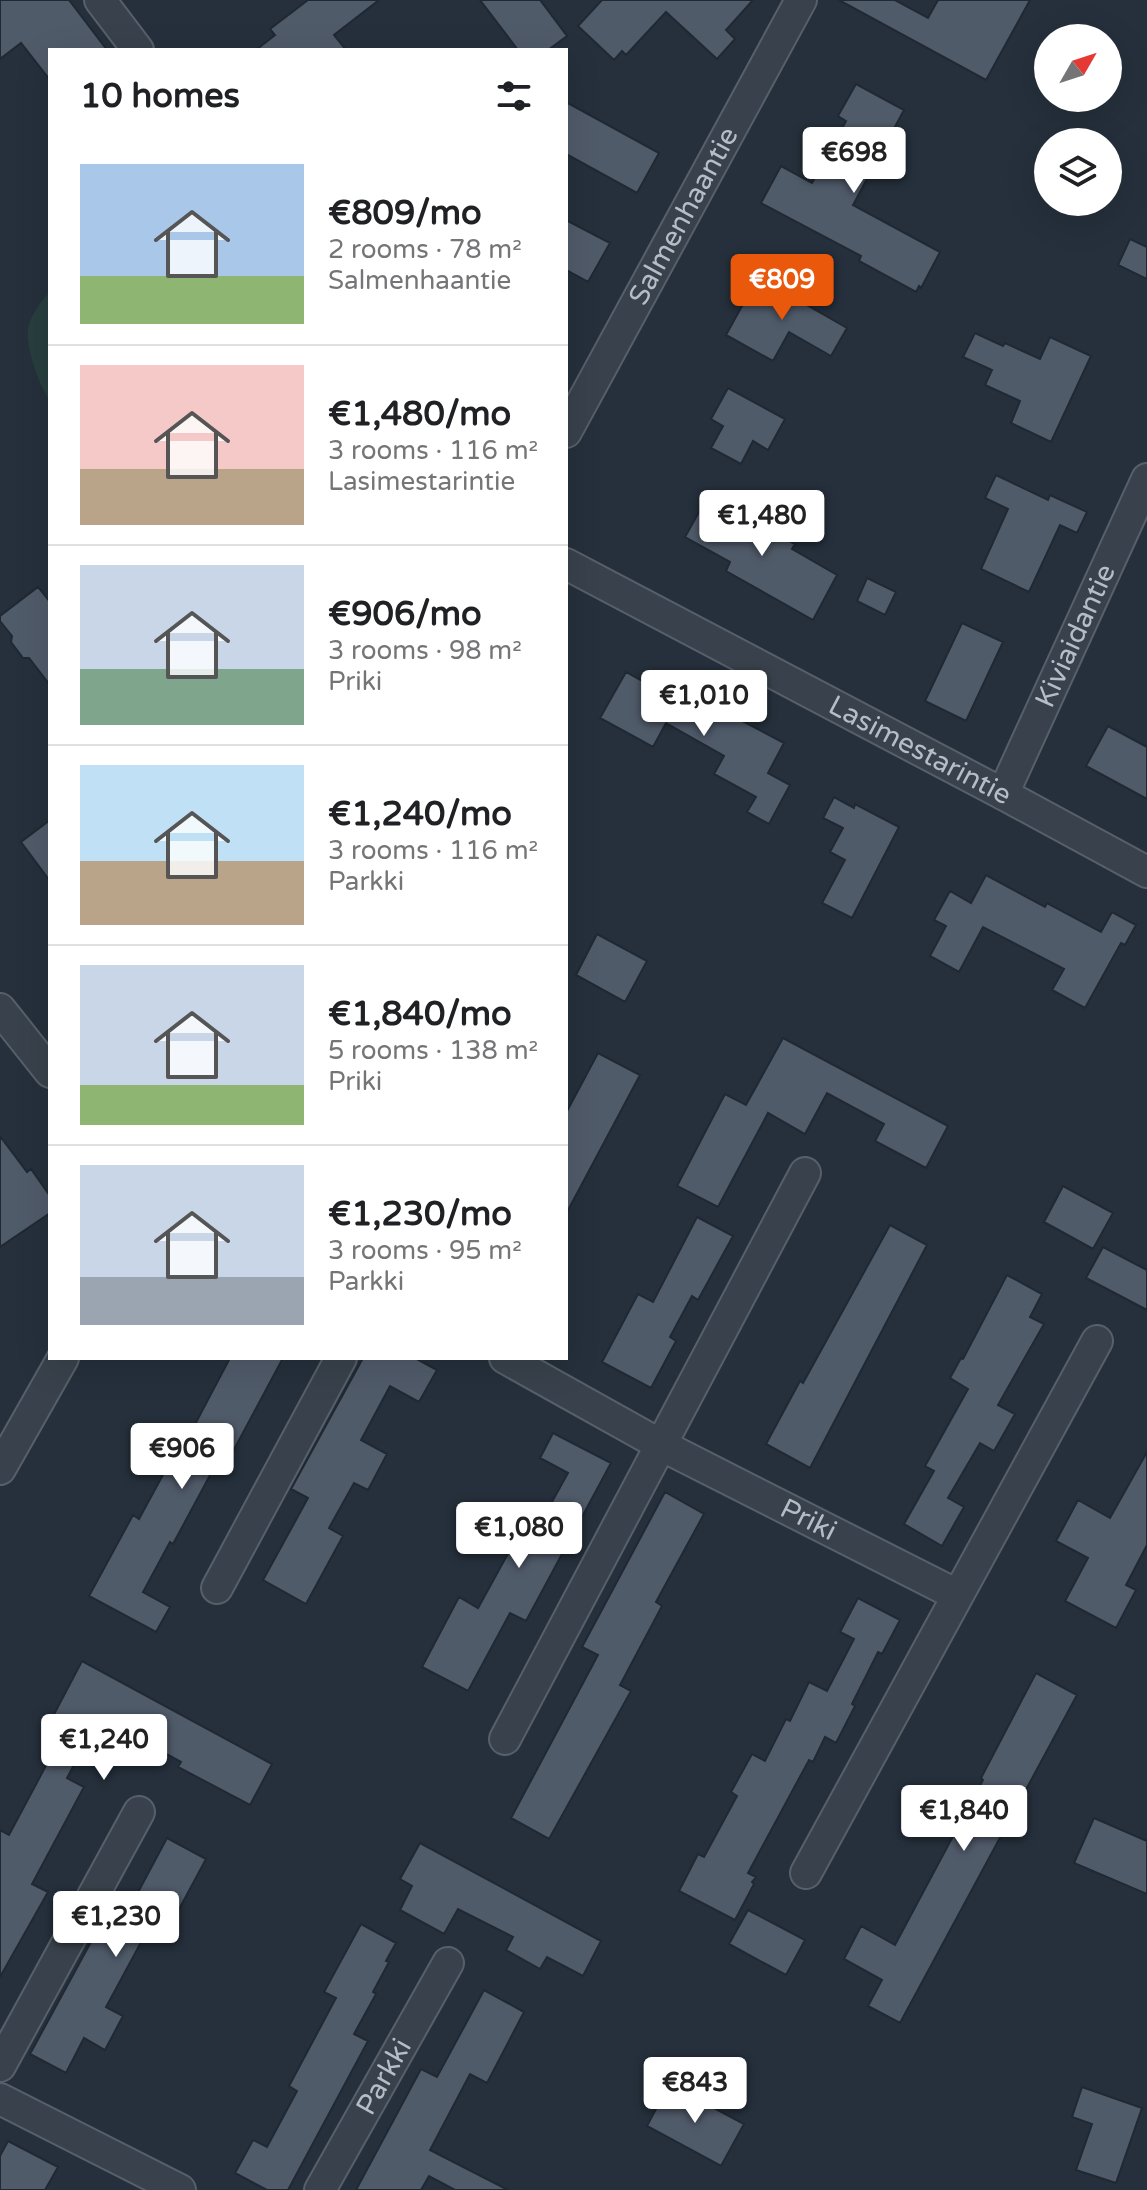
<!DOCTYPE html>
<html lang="en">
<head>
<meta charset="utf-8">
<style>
  body { margin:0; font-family:"Varela Round",sans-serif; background:#f2f2f2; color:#202124; height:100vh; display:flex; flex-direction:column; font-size:30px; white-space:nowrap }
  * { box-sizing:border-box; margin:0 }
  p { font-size:26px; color:#757577 }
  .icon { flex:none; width:44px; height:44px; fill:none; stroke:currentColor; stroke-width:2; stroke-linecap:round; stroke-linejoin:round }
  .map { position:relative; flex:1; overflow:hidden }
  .drawer { position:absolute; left:48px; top:48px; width:520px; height:1312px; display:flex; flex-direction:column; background:#fff; border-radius:0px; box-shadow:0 8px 32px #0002 }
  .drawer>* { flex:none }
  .needle { width:52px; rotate:51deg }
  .tools { position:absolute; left:1034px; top:24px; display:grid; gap:16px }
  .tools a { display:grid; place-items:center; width:88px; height:88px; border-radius:50%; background:#fff; box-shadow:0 8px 32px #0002; font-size:40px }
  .price { position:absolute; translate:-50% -68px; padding:0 18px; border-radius:8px; background:#fff; color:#222; font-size:26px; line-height:52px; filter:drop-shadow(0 2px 4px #0008) }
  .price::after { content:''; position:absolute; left:50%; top:48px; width:24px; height:18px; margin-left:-12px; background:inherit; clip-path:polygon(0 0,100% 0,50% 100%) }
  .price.current { background:#ea580c; color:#fff }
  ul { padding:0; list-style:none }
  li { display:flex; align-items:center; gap:24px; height:200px; padding:0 32px }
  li+li { border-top:2px solid #e0e0e0 }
  li span { display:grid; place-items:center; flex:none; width:224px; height:160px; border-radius:0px; color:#555 }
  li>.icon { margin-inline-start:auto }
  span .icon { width:96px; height:96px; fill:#fffc; stroke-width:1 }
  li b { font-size:34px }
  h2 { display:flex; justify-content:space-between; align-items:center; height:96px; padding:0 32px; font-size:34px }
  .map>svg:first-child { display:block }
  .green { fill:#283e3e }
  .building { fill:#505b6a; stroke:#202933; stroke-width:2 }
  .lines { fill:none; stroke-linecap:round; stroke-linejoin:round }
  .street-casing { stroke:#57606a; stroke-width:34 }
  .street { stroke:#39424c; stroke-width:30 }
  .labels { text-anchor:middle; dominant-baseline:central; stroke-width:6; stroke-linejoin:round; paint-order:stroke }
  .street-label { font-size:28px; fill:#b5bdc7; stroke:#1e2731 }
</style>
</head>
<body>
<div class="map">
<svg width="1147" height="2190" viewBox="0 0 1147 2190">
  <rect width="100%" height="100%" fill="#25303c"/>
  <path class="green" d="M50,292V401C39,385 26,349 28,329C30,316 41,301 50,292Z"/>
  <path class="building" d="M0,0H69L107,50H50V80L21,43L0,59Z
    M308,0H379L334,35L346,50H256L275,35L270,29Z
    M480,0H540L567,36L548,50H518Z
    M602,0H753L726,30L735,39L717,59L666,12L626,55L622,51L614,60L578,26Z
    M839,0H895L928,18L938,0H1030L986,80Z
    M856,84L904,110L853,205L940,252L921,288L919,286L916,292L859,261L861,256L761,203L781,166L812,183L846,121L838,116Z
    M566,102L659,153L637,193L566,154Z
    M566,220L610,243L588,282L566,270Z
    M1130,239L1147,247V279L1118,265Z
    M758,277L847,328L831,356L789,332L773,361L726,335Z
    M975,333L1003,346L1005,343L1040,359L1050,337L1091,356L1051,442L1011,423L1020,401L985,385L992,370L963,357Z
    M728,388L785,419L768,450L753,441L741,464L711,448L723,426L711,419Z
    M996,475L1048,500L1050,495L1087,512L1077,533L1060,525L1029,592L981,569L1008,509L985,498Z
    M708,496L795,544L792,549L837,575L813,620L726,571L730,562L685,537Z
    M867,578L896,592L885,615L857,601Z
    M38,587L50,602V685L29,658H23L11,642L12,636L0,621V616Z
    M962,623L1003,642L966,721L925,701Z
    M626,672L687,706L693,695L784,743L768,773L790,785L769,824L747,812L756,797L714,774L724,756L666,723L653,747L600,718Z
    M1108,726L1147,747V799L1086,766Z
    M834,797L854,808L855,804L899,827L852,918L822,903L845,860L830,852L843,828L823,818Z
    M50,820V881L21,842Z
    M986,875L1045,907L1047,903L1101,932L1112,912L1136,925L1125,945L1121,943L1085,1008L1052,990L1064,969L983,927L959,972L930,956L946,926L934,920L950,891L971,903Z
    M597,934L647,961L625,1002L576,975Z
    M783,1038L948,1126L926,1168L875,1141L884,1124L827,1093L805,1134L768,1113L718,1207L677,1186L725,1094L746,1105Z
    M598,1053L640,1075L566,1214V1113Z
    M0,1136L27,1172L31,1169L50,1196V1213L0,1247Z
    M1063,1186L1113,1213L1093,1249L1044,1222Z
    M697,1217L733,1236L698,1300L692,1296L670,1337L676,1341L651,1388L602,1362L638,1294L653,1302Z
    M890,1225L927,1245L810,1468L766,1444L800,1381L803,1383Z
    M1103,1247L1147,1270V1310L1086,1278Z
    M1007,1275L1042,1294L1030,1317L1044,1324L998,1405L1015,1414L994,1451L980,1443L948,1498L964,1507L942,1546L904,1524L934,1471L925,1466L968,1389L950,1378L961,1358L963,1359Z
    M230,1358H283L230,1457L222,1453L173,1544L170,1542L143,1592L170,1607L156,1632L89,1596L133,1515L139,1519L178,1447L182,1449Z
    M363,1358H415L437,1370L419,1402L390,1386L361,1440L387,1454L368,1490L354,1483L329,1528L343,1536L306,1604L263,1580L308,1498L291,1489Z
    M553,1433L611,1463L526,1621L510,1613L468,1691L422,1667L459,1597L478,1608L522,1528L534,1535L543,1518L568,1473L540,1458Z
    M1147,1452V1545L1126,1585L1136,1590L1116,1628L1065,1601L1088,1558L1056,1541L1078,1500L1110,1518Z
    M665,1492L704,1514L656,1602L662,1606L620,1685L631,1691L549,1839L511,1818L598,1655L582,1647Z
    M858,1598L900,1620L882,1654L878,1652L852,1704L855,1706L836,1743L825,1737L813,1762L809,1760L748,1873L756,1877L752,1882L754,1884L735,1920L679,1891L698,1854L704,1857L737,1796L731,1792L752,1754L765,1761L786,1719L790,1721L809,1682L827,1691L854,1639L840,1632Z
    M82,1661L272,1764L250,1805L178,1767L181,1762L99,1717L67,1778L84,1787L32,1884L48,1892L0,1977V1830L9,1835L66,1728L51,1720Z
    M1036,1673L1077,1695L900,2023L868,2006L882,1980L844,1959L861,1926L895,1945L983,1780L981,1778Z
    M1094,1818L1147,1841V1894L1074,1863Z
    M167,1838L206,1859L162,1941L146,1933L106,2007L123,2016L105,2050L84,2038L66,2073L30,2054L104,1918L120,1926Z
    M420,1843L601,1941L583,1976L547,1957L540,1969L506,1950L513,1937L458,1909L444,1934L400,1910L412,1886L400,1879Z
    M748,1910L805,1940L786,1975L729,1944Z
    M361,1924L396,1943L386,1961L389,1962L373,1992L376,1994L354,2034L368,2041L288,2190H267L235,2173L253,2140L267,2147L297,2091L289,2086L336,1998L324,1992Z
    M484,1990L524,2012L487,2083L470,2074L430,2150L508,2190H455L429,2176L421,2190H356L421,2069L437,2077Z
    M669,2084L744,2124L721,2166L647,2126Z
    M1082,2087L1142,2108L1116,2183L1076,2170L1092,2124L1072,2117Z
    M8,2141L58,2167L45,2190H0V2156Z"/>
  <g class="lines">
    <g class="street-casing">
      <g id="street">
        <path d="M100,0L138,50"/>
        <path id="s1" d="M566,432L801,0"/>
        <path id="s2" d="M566,564L1003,794L1147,872"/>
        <path id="s3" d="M1003,794L1147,479"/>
        <path d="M0,1009L50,1072"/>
        <path id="s4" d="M505,1358L659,1444L957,1595"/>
        <path d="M0,1469L63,1358"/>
        <path d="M217,1588L341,1358"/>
        <path d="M505,1739L805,1173"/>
        <path d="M806,1873L1097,1341"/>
        <path d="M0,2066L139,1812"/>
        <path d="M0,2099L180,2190"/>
        <path id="s5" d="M320,2190L448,1963"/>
      </g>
    </g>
    <use href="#street" class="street"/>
  </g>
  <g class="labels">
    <g class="street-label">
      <text stroke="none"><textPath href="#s1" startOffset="246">Salmenhaantie</textPath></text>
      <text stroke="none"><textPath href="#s3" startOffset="174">Kiviaidantie</textPath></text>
      <text stroke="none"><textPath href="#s2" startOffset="400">Lasimestarintie</textPath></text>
      <text stroke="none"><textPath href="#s4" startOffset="344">Priki</textPath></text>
      <text stroke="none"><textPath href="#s5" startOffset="130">Parkki</textPath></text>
    </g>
  </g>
</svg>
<div class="tools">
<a><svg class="needle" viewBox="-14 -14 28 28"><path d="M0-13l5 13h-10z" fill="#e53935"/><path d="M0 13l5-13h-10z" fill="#757577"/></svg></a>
<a><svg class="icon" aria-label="layers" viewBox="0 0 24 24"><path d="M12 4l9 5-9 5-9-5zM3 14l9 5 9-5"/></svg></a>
</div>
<b class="price" style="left:854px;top:195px">€698</b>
<b class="price current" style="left:782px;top:322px">€809</b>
<b class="price" style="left:762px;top:558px">€1,480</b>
<b class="price" style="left:704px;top:738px">€1,010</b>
<b class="price" style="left:182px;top:1491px">€906</b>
<b class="price" style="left:519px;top:1570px">€1,080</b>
<b class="price" style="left:104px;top:1782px">€1,240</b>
<b class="price" style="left:964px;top:1853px">€1,840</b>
<b class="price" style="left:116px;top:1959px">€1,230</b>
<b class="price" style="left:695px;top:2125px">€843</b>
<section class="drawer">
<h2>10 homes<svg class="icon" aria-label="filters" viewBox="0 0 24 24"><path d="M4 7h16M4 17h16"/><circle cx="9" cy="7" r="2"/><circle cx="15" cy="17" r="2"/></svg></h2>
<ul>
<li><span style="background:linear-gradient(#a9c7e8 70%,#8fb573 0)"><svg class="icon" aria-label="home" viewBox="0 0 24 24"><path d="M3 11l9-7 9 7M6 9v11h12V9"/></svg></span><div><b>€809/mo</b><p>2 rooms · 78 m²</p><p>Salmenhaantie</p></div></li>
<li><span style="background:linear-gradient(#f6c9c9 65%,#b9a48a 0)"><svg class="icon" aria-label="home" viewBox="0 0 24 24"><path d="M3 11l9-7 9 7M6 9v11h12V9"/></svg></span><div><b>€1,480/mo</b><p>3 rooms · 116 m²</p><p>Lasimestarintie</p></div></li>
<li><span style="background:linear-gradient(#c9d6e8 65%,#7fa58c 0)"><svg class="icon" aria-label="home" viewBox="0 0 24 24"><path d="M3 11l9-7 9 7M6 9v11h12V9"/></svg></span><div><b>€906/mo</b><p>3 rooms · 98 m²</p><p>Priki</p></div></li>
<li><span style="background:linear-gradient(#bfe0f5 60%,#b9a48a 0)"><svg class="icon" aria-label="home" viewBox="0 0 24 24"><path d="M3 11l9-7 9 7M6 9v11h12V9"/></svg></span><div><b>€1,240/mo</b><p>3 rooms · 116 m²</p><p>Parkki</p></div></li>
<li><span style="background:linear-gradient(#c9d6e8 75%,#8fb573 0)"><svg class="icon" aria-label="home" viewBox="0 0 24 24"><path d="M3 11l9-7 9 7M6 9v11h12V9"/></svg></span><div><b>€1,840/mo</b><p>5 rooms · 138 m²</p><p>Priki</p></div></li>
<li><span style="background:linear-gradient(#c9d6e8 70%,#9aa5b1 0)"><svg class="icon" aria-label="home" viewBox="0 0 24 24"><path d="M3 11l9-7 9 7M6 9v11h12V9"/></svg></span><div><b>€1,230/mo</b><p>3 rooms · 95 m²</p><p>Parkki</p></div></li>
</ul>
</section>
</div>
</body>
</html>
